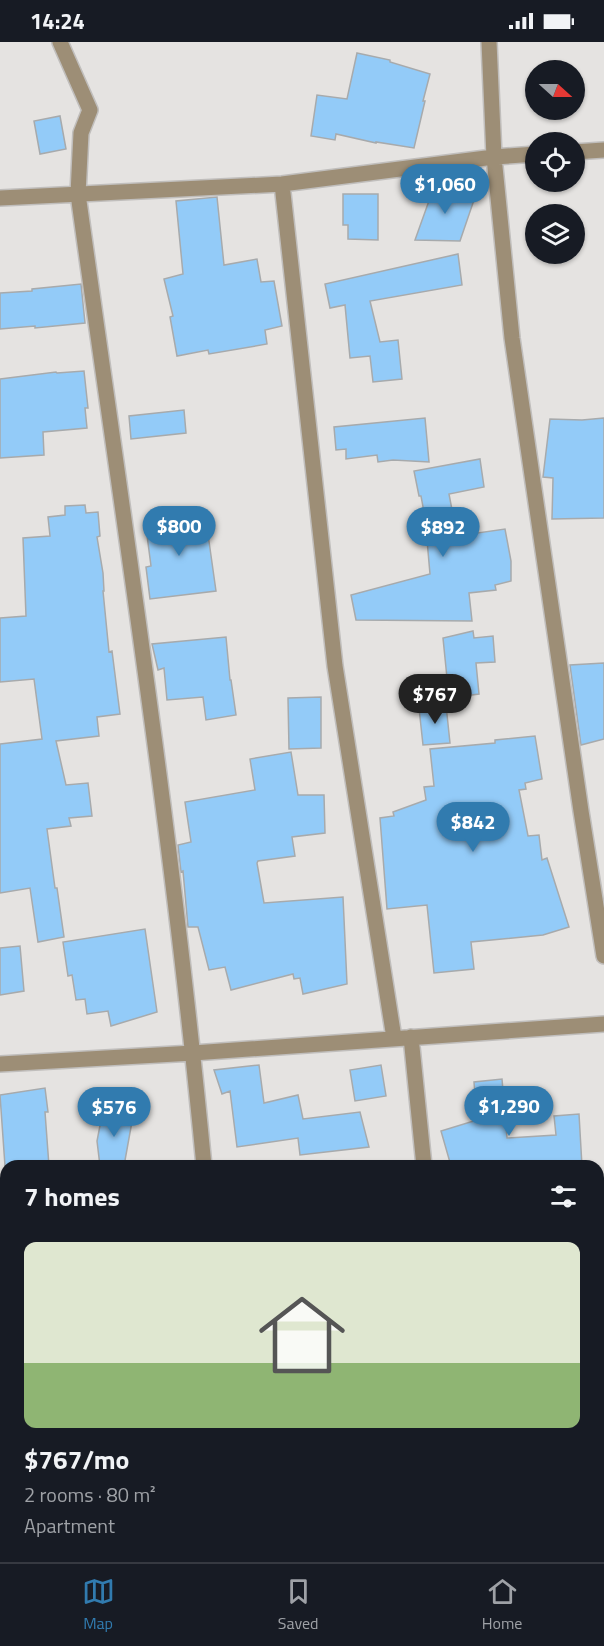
<!DOCTYPE html>
<html lang="en">
<head>
<meta charset="utf-8">
<style>
  body { margin:0; font-family:"Titillium Web",sans-serif; background:#20242c; color:#f1f3f6; height:100vh; display:flex; flex-direction:column; font-size:22px; white-space:nowrap }
  * { box-sizing:border-box; margin:0 }
  p { font-size:20px; color:#9ea1a6 }
  .icon { flex:none; width:33px; height:33px; fill:none; stroke:currentColor; stroke-width:2; stroke-linecap:round; stroke-linejoin:round }
  .map { position:relative; flex:1; overflow:hidden }
  .drawer { position:absolute; left:0px; top:1118px; width:604px; height:404px; display:flex; flex-direction:column; background:#171b24; border-radius:18px 18px 0 0; box-shadow:0 2px 4px #0004 }
  .drawer>* { flex:none }
  .needle { width:39px; rotate:111deg }
  .controls { position:absolute; left:525px; top:18px; display:grid; gap:12px }
  .controls a { display:grid; place-items:center; width:60px; height:60px; border-radius:50%; background:#171b24; box-shadow:0 2px 4px #0004; font-size:30px }
  .price { position:absolute; translate:-50% -51px; padding:0 14px; border-radius:21px; background:#317baf; color:#fff; font-size:20px; line-height:39px; filter:drop-shadow(0 2px 3px #0008) }
  .price::after { content:''; position:absolute; left:50%; top:36px; width:18px; height:14px; margin-left:-9px; background:inherit; clip-path:polygon(0 0,100% 0,50% 100%) }
  .price.current { background:#222; color:#fff }
  ul { padding:0; list-style:none }
  li { display:grid; align-content:center; gap:12px; height:318px; padding:0 24px }
  li+li { border-top:2px solid #363941 }
  li span { display:grid; place-items:center; height:186px; border-radius:12px; color:#555 }
  li>.icon { margin-inline-start:auto }
  span .icon { width:108px; height:108px; fill:#fffc; stroke-width:1 }
  li b { font-size:26px }
  h2 { display:flex; justify-content:space-between; align-items:center; height:72px; padding:0 24px; font-size:26px }
  .status { display:flex; justify-content:space-between; align-items:center; height:42px; padding:0 30px; background:#171b24; direction:ltr }
  .status svg { height:16px; fill:currentColor }
  .tab-bar { display:flex; justify-content:space-around; align-items:center; height:84px; border-top:2px solid #363941; background:#171b24; font-size:16px; color:#9ea1a6 }
  .tab-bar a { display:grid; justify-items:center; gap:3px }
  .tab-bar .current { color:#317baf }
  .map>svg:first-child { display:block }
  .building { fill:#93cbf8; stroke:#a7aaac; stroke-width:1.5 }
  .lines { fill:none; stroke-linecap:round; stroke-linejoin:round }
  .minor-casing { stroke:#c0bebc; stroke-width:18 }
  .minor { stroke:#9d8e76; stroke-width:15 }
</style>
</head>
<body>
<div class="status"><b>14:24</b><svg viewBox="0 0 49 12"><path d="M0 12V9h3v3zM5 12V6h3v6zM10 12V3h3v9zM15 12V0h3v12zM26 1h20v11H26zM47 4h2v5h-2z"/></svg></div>
<div class="map">
<svg width="604" height="1520" viewBox="0 0 604 1520">
  <rect width="100%" height="100%" fill="#e5e3e1"/>
  <path class="building" d="M357,11L390,18V20L430,32L423,59H425L414,106L376,100V101L336,92L335,98L311,94L317,53L347,57Z
    M60,74L66,107L40,112L34,79Z
    M435,142L475,155L460,199L415,198Z
    M343,152H378V198L348,197V183H343Z
    M217,155L224,223L257,217L261,240L274,239L282,284L265,288L267,302L209,312L208,308L177,314L170,275L173,274L164,237L183,232L176,159Z
    M458,212L462,243L370,259L380,300L398,298L402,337L373,340L370,314L350,316L345,263L330,266L325,242Z
    M81,242L85,281L35,286V284L0,287V251L32,249V247Z
    M84,329L88,366H85L87,386L43,390L44,413L0,416V337L56,330L57,331Z
    M184,368L186,391L131,397L129,374Z
    M425,376L429,420L393,418L378,420L377,413L346,417V407L336,408L334,385Z
    M604,376V476L552,477L553,436L543,435L550,377L582,378Z
    M480,417L484,445L449,452L457,494L505,487L511,519V539L495,543L496,548L469,551L472,579L356,578L351,553L430,532L427,498L429,497L421,454H419L414,429Z
    M85,463L86,471L98,470L100,494L97,495L103,531L104,549H103L109,610L112,609L120,672L97,675L99,694L56,699L66,743L88,741L92,774L69,776L71,784L47,787L55,846H57L64,895L38,900L30,846L0,851V702L42,697L34,637L0,640V576L26,574L23,496L50,494L48,475L65,473V464Z
    M205,471L216,549L150,557L146,525L151,524L145,478Z
    M473,589L474,596L493,594L495,620L476,621L479,652L449,656L443,596Z
    M226,595L230,638H231L236,673L206,678L203,655L167,658L164,626L158,628L152,602Z
    M604,621V697L581,703L570,623Z
    M321,655V706L289,707L288,656Z
    M446,663L450,701L423,703L419,666Z
    M535,694L542,737L525,741L526,747L519,748L528,794L539,793L542,818L547,816L569,885L543,893L471,900L474,927L434,931L427,863L387,867L380,776L394,774L393,770L426,758L424,745L434,744L430,707L495,701V698Z
    M291,710L298,753H324L325,791L292,795L295,814L258,819L257,821L264,861L343,855L347,942L303,952L300,936L294,937L293,932L231,948L225,925L209,928L198,885H188L183,829L181,830L178,803L191,800L185,760L255,748L250,717Z
    M145,887L157,970L111,984L108,969L87,972L85,957L76,958L72,933L68,934L63,900Z
    M20,904L24,949L0,953V906Z
    M259,1023L264,1061L298,1053L303,1077L360,1070L369,1105L300,1113L298,1096L237,1105L230,1049L222,1052L214,1028Z
    M381,1023L386,1054L355,1059L350,1028Z
    M502,1037L507,1096L556,1093L554,1074L579,1072L582,1124H451L441,1089L477,1078L474,1040Z
    M45,1046L48,1070H45L49,1124H5L0,1053Z
    M103,1068L133,1074L124,1124H100L97,1099Z"/>
  <g class="lines">
    <g class="minor-casing">
      <path id="minor" d="M60,0L90,68L81,91L78,152C123,475 173,798 204,1124
        M489,0L494,115L512,296L581,769L604,914
        M574,110L604,108
        M282,142L335,624L394,996
        M0,156L282,142L494,115L536,112
        M411,995L424,1124
        M0,1022L193,1011L604,982
        M0,1201L6,1257
        M33,1515L34,1520
        M240,1515V1520
        M451,1515L452,1520"/>
    </g>
    <use href="#minor" class="minor"/>
  </g>
</svg>
<div class="controls">
<a><svg class="needle" viewBox="-14 -14 28 28"><path d="M0-13l5 13h-10z" fill="#e53935"/><path d="M0 13l5-13h-10z" fill="#9ea1a6"/></svg></a>
<a><svg class="icon" aria-label="locate" viewBox="0 0 24 24"><circle cx="12" cy="12" r="6"/><path d="M12 2v4M12 18v4M2 12h4M18 12h4"/></svg></a>
<a><svg class="icon" aria-label="layers" viewBox="0 0 24 24"><path d="M12 4l9 5-9 5-9-5zM3 14l9 5 9-5"/></svg></a>
</div>
<b class="price" style="left:445px;top:173px">$1,060</b>
<b class="price" style="left:179px;top:515px">$800</b>
<b class="price" style="left:443px;top:516px">$892</b>
<b class="price current" style="left:435px;top:683px">$767</b>
<b class="price" style="left:473px;top:811px">$842</b>
<b class="price" style="left:509px;top:1095px">$1,290</b>
<b class="price" style="left:114px;top:1096px">$576</b>
<section class="drawer">
<h2>7 homes<svg class="icon" aria-label="filters" viewBox="0 0 24 24"><path d="M4 7h16M4 17h16"/><circle cx="9" cy="7" r="2"/><circle cx="15" cy="17" r="2"/></svg></h2>
<ul>
<li><span style="background:linear-gradient(#dfe7d0 65%,#8fb573 0)"><svg class="icon" aria-label="home" viewBox="0 0 24 24"><path d="M3 11l9-7 9 7M6 9v11h12V9"/></svg></span><div><b>$767/mo</b><p>2 rooms · 80 m²</p><p>Apartment</p></div></li>
</ul>
</section>
</div>
<nav class="tab-bar">
<a class="current"><svg class="icon" aria-label="map" viewBox="0 0 24 24"><path d="M3 6l6-2 6 2 6-2v14l-6 2-6-2-6 2zM9 4v14M15 6v14"/></svg>Map</a>
<a><svg class="icon" aria-label="saved" viewBox="0 0 24 24"><path d="M7 4h10v16l-5-4-5 4z"/></svg>Saved</a>
<a><svg class="icon" aria-label="home" viewBox="0 0 24 24"><path d="M3 11l9-7 9 7M6 9v11h12V9"/></svg>Home</a>
</nav>
</body>
</html>
